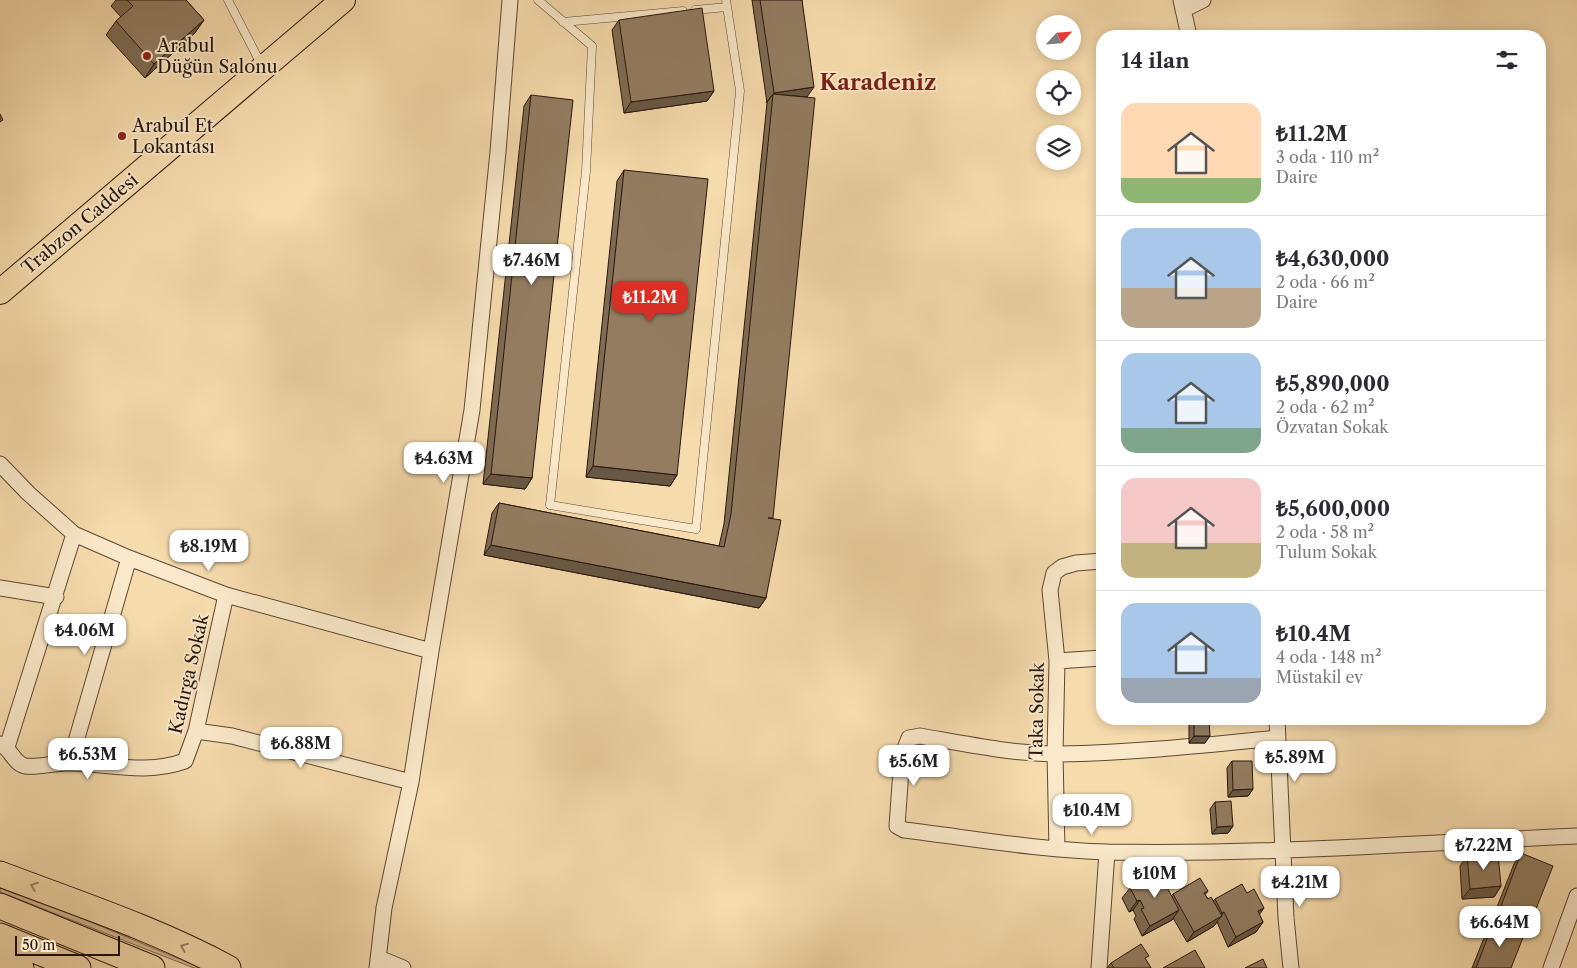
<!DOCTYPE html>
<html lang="tr">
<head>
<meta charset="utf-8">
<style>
  body { margin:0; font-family:"Libre Caslon Text",serif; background:#f7f7f7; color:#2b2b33; height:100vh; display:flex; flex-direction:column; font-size:19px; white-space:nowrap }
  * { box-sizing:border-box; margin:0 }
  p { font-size:16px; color:#7c7c81 }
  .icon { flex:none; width:28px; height:28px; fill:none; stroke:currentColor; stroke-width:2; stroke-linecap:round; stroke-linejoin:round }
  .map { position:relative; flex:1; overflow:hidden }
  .side { position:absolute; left:1096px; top:30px; width:450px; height:695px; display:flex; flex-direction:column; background:#fff; border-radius:20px; box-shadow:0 2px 12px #0003 }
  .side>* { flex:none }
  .needle { width:32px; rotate:64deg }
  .fabs { position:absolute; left:1036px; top:15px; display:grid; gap:10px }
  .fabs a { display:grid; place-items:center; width:45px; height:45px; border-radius:50%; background:#fff; box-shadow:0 2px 12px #0003; font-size:25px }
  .scale { position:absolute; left:15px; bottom:12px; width:105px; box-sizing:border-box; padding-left:5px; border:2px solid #28160e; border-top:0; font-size:14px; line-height:18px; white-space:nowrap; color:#28160e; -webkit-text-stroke:4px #f9e8c9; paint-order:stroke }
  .price { position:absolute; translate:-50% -42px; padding:0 11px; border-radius:10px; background:#fff; color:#222; font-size:16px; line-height:32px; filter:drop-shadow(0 1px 2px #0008) }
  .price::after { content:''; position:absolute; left:50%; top:30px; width:15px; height:11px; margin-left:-8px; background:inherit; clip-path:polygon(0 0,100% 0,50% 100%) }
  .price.current { background:#d93025; color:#fff }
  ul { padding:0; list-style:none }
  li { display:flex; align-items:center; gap:15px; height:125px; padding:0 25px }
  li+li { border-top:1px solid #e1e1e2 }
  li span { display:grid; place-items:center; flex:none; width:140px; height:100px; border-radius:15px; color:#555 }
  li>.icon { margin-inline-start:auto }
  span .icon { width:60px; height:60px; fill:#fffc; stroke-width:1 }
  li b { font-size:21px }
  h2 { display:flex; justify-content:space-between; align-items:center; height:60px; padding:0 25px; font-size:21px }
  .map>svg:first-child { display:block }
  .green { fill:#d3ba91; stroke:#7e6850 }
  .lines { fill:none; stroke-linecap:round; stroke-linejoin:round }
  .service-casing { stroke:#5c4736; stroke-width:9 }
  .minor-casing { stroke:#5c4736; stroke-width:17 }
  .primary-casing { stroke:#28160e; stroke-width:26 }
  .trunk-casing { stroke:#28160e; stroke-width:27 }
  .service { stroke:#f9e8c9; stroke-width:8 }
  .minor { stroke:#f9e8c9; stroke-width:15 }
  .primary { stroke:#f6dbac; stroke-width:24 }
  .trunk { stroke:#f6dbac; stroke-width:25 }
  .wall { fill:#7e6b53; stroke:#28160e }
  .shaded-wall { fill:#675743; stroke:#28160e }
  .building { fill:#937c60; stroke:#28160e }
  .oneway { stroke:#998265 }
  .poi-dot { fill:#8f2418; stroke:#f9e8c9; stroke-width:2 }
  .labels { text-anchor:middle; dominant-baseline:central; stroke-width:4; stroke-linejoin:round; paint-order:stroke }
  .poi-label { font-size:18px; fill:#28160e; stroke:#f9e8c9; text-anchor:start }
  .street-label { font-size:18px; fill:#28160e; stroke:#f9e8c9 }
  .district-label { font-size:22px; font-weight:bold; fill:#7a1f14; stroke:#f9e8c9 }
</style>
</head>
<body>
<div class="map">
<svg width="1577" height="968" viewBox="0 0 1577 968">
  <rect width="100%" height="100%" fill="#f6dbac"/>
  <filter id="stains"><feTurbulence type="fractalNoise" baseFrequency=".004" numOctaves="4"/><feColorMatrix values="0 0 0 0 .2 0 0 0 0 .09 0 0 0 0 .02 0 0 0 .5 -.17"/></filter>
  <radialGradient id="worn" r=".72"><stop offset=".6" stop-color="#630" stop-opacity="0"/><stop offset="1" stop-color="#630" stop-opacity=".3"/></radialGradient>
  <path class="green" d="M0,884L201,968H194L0,892Z"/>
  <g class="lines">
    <g class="service-casing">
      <path id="service" d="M228,0L262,66
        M538,0L592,46L586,171L550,505L696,529L740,91L726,0
        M695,10L727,7
        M563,22L683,11"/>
    </g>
    <g class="minor-casing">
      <path id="minor" d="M1181,0L1189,36
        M1183,10L1203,0
        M0,464L28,493L74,534L129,558L226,595L431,651
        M0,588L56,597
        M1057,661L1102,658
        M1277,719L1286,918L1291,968
        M196,731L232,736L411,782
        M1277,738C1205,745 1133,753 1060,754C1012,754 966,744 920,736L909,738L902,756L897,826L904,830C971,838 1039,850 1107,852C1264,855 1421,843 1577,836
        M0,744C11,748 13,763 25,766C40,768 56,762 71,763C112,764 145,775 185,761L196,731L226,595
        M7,747L74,534
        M70,762L129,558
        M1057,849L1055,753L1057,661L1050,590L1054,573L1062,567L1076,563L1102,561
        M379,958L403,968
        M377,968L384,908L411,782L431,651L472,410L498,152L510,0
        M1099,968L1107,852
        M1551,968L1577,896"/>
    </g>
    <g class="primary-casing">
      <path id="primary" d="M0,292L343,0"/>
    </g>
    <g class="trunk-casing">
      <path id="trunk" d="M0,874C76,903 156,929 228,968
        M0,906L152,968
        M0,936L78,968
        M0,960L21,968"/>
    </g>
    <use href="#service" class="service"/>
    <use href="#minor" class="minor"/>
    <use href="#primary" class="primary"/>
    <use href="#trunk" class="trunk"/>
  </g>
  <path class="wall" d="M116,0H186L204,20L194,34L145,78L106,35L116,21L121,17L111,6Z
    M752,0H802L807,97L772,519L766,598L759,608L484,555L492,513L499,503L719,546L724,524L767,103Z
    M619,20L714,91L707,101L624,113L612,30Z
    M531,95L532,478L525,489L483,484L524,106Z
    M624,170L677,475L670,486L586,477L617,181Z
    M1189,719H1209L1205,743H1189Z
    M1232,761L1253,789L1248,796L1228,797L1227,768Z
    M1215,802L1233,826L1228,833L1212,834L1210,809Z
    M1521,853L1525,929L1493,917L1514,864Z
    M1467,856L1501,886L1494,897L1462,899L1460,866Z
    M1130,888L1171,896L1173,894L1208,891L1205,895L1208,899L1213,901L1215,899L1259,914L1263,922L1256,932L1228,947L1217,922L1214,926L1187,942L1173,918L1172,920L1142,936L1134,919L1136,916L1133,910L1129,912L1122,898Z
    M1493,923L1511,968H1472L1486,933Z
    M1146,960L1151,968H1107L1111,963Z"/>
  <path class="shaded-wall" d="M204,20L194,34L145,78L154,64Z
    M814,87L807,97L773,94L766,103L774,93Z
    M714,91L707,101L624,113L631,102Z
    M593,466L677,475L670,486L586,477Z
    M491,474L532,478L525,489L483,484Z
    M491,545L766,598L759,608L484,555Z
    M1194,736H1210L1205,743H1189Z
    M1253,789L1248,796L1228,797L1233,790Z
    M1233,826L1228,833L1212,834L1217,827Z
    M1501,886L1494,897L1462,899L1470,889Z
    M1140,900L1133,910L1129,912L1137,901Z
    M1501,906L1532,919L1525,929L1493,917Z
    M1264,908L1257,918L1258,911Z
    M1179,910L1172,920L1142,936L1150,926Z
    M1224,912L1214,926L1187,942L1194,932L1219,917L1222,913Z
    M1263,922L1256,932L1228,947L1236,937Z"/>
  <path class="building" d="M127,0H186L204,20L154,64L116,21L133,6Z
    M760,0H802L814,87L774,93Z
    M702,8L714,91L631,102L619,20Z
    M773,94L815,98L773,518H768L781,520L766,598L491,545L499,503L724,547L731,514Z
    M531,95L573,100L532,478L491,474Z
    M0,114L3,120L0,122Z
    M624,170L708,179L677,475L593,466Z
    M1194,719H1209L1210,736H1194Z
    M1232,761H1252L1253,789L1233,790Z
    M1231,801L1233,826L1217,827L1215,802Z
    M1521,853L1553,866L1532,919L1501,906Z
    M1498,854L1501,886L1470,889L1467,856Z
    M1159,872L1179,910L1150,926L1141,909L1144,908L1140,900L1137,901L1130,888Z
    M1200,878L1208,891L1204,893L1208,899L1211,897L1222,916L1194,932L1173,894Z
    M1242,884L1247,893L1254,889L1264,908L1258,911L1263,922L1236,937L1224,912L1222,913L1215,899Z
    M1493,923L1524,935L1511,968H1476Z
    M1141,944L1149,956L1145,958L1151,968H1114L1111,963Z
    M1195,950L1205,968H1163Z
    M1263,959L1267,968H1245Z"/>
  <defs><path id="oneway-chevron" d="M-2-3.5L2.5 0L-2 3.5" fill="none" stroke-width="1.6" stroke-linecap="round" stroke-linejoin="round" transform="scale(1.25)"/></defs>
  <g class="oneway">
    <use href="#oneway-chevron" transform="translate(34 886) rotate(-159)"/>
    <use href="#oneway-chevron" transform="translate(184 947) rotate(-158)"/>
  </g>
  <g class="poi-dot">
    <circle cx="147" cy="56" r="5"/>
    <circle cx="122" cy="136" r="5"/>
  </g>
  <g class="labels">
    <g class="poi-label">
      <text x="157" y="46">Arabul<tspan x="157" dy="21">Düğün Salonu</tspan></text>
      <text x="132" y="126">Arabul Et<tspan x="132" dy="21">Lokantası</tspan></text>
    </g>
    <g class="street-label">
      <text transform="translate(80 224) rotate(-40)">Trabzon Caddesi</text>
      <text transform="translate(189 674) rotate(-77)">Kadırga Sokak</text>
      <text transform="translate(1037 711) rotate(-89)">Taka Sokak</text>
    </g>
    <g class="district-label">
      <text x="878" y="82">Karadeniz</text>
    </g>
  </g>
  <rect width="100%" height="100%" filter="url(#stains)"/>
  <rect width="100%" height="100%" fill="url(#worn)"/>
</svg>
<div class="fabs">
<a><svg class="needle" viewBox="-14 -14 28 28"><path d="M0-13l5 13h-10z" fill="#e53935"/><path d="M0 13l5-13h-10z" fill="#7c7c81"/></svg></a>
<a><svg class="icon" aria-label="locate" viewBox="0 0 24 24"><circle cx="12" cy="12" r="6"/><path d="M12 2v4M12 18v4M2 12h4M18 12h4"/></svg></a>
<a><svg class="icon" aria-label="layers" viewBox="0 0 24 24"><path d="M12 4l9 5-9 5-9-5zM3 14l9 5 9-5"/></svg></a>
</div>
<div class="scale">50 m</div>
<b class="price" style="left:532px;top:286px">₺7.46M</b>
<b class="price current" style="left:650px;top:323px">₺11.2M</b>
<b class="price" style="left:444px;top:484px">₺4.63M</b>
<b class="price" style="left:209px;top:572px">₺8.19M</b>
<b class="price" style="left:85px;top:656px">₺4.06M</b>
<b class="price" style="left:301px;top:769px">₺6.88M</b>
<b class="price" style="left:88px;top:780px">₺6.53M</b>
<b class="price" style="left:1295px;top:783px">₺5.89M</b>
<b class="price" style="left:914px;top:787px">₺5.6M</b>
<b class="price" style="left:1092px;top:836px">₺10.4M</b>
<b class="price" style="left:1484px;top:871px">₺7.22M</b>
<b class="price" style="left:1155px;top:899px">₺10M</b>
<b class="price" style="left:1300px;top:908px">₺4.21M</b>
<b class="price" style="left:1500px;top:948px">₺6.64M</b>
<section class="side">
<h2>14 ilan<svg class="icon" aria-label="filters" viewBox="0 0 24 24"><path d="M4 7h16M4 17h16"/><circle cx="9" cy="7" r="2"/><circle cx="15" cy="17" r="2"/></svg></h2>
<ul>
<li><span style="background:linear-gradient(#ffd9b3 75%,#8fb573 0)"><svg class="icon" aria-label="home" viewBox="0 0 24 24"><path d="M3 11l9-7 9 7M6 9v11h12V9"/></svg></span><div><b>₺11.2M</b><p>3 oda · 110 m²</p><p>Daire</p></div></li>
<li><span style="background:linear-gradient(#a9c7e8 60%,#b9a48a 0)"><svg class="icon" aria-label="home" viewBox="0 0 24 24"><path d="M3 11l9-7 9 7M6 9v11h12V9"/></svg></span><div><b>₺4,630,000</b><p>2 oda · 66 m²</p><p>Daire</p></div></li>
<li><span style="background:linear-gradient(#a9c7e8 75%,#7fa58c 0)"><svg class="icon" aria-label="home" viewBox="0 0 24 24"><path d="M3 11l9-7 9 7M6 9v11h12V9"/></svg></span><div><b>₺5,890,000</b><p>2 oda · 62 m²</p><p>Özvatan Sokak</p></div></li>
<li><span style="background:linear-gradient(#f6c9c9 65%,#c2b280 0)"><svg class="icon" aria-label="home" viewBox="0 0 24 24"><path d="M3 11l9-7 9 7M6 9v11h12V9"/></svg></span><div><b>₺5,600,000</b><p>2 oda · 58 m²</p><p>Tulum Sokak</p></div></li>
<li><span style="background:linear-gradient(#a9c7e8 75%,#9aa5b1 0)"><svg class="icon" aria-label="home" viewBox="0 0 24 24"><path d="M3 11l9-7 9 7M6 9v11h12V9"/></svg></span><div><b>₺10.4M</b><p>4 oda · 148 m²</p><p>Müstakil ev</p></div></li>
</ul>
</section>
</div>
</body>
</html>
